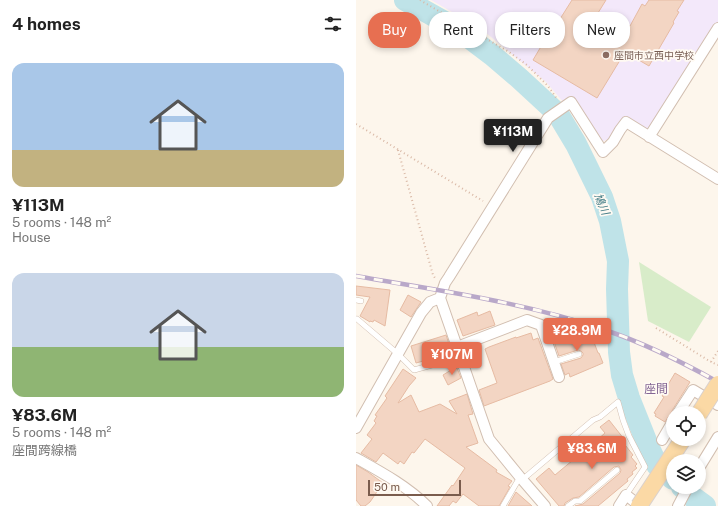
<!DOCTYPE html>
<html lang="en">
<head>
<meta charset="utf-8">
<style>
  body { margin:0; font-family:"Public Sans","Noto Sans JP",sans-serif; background:#f6f6f6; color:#222; height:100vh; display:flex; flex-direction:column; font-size:15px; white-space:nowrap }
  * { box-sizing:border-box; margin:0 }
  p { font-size:13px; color:#767676 }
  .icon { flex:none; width:22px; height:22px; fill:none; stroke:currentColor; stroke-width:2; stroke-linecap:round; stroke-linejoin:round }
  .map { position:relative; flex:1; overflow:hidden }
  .panel { display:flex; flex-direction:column; background:#fff; width:356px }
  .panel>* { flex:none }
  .hud { position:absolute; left:12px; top:12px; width:290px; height:36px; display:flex; gap:8px }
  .buttons { position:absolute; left:310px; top:406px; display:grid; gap:8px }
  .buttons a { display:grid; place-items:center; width:40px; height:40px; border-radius:50%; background:#fff; box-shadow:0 2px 6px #0003; font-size:20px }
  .scale { position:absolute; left:12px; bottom:10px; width:93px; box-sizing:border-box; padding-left:4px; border:2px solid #7a5c4d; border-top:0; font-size:11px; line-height:14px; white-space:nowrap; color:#7a5c4d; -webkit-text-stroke:3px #fffaf3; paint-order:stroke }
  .price { position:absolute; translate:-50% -34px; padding:0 9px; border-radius:4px; background:#e76f51; color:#fff; font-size:13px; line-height:26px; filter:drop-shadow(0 1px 2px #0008) }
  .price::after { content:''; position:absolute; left:50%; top:24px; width:12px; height:9px; margin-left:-6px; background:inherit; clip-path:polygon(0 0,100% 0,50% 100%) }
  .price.on { background:#222; color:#fff }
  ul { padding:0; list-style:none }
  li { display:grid; align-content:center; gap:8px; height:212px; padding:0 12px }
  li span { display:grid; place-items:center; height:124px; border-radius:12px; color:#555 }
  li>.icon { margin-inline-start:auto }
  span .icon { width:72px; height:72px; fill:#fffc; stroke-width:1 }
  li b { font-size:17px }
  h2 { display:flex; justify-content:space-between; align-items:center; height:48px; padding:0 12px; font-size:17px }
  .tag { padding:0 14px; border-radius:16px; background:#fff; box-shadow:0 2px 6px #0003; font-size:14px; line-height:36px }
  .tag.on { background:#e76f51; color:#fff }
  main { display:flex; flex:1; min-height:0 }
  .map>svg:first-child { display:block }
  .education { fill:#f3e8fa }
  .green { fill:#d8ecc9 }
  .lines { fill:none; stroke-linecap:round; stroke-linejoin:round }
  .river { stroke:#bfe3e8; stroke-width:22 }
  .building { fill:#f3d5c3; stroke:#e6bba3 }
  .service-casing { stroke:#d1beb0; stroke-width:6 }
  .minor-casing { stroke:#d1beb0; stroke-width:12 }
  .path { stroke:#d9b8a5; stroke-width:2; stroke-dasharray:1 3; stroke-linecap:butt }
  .service { stroke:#fff; stroke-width:5 }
  .minor { stroke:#fff; stroke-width:10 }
  .rail-casing { stroke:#b9a8c9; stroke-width:4.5 }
  .rail { stroke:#fffaf3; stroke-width:3; stroke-dasharray:9; stroke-linecap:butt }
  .primary-bridge-casing { stroke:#dad1cd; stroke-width:18; stroke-linecap:butt }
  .primary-bridge { stroke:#fbd9a5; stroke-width:16 }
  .education-dot { fill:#8d6e63; stroke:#fffaf3; stroke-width:1.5 }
  .labels { text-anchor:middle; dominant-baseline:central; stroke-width:3.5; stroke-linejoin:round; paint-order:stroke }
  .education-label { font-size:10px; fill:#785e54; stroke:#fffaf3; text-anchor:start }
  .water-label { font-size:11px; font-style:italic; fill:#437c86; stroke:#fffaf3 }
  .quarter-label { font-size:12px; fill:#846695; stroke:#fffaf3 }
</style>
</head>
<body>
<main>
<section class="panel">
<h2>4 homes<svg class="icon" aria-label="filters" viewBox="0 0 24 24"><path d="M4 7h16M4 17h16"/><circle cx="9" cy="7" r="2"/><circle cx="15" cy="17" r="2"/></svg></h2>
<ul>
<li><span style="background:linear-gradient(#a9c7e8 70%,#c2b280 0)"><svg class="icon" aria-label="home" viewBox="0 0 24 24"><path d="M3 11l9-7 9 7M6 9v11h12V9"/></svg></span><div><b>¥113M</b><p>5 rooms · 148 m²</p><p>House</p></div></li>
<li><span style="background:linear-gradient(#c9d6e8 60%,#8fb573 0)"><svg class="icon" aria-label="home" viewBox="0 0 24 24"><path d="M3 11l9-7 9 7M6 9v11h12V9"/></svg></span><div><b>¥83.6M</b><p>5 rooms · 148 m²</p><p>座間跨線橋</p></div></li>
</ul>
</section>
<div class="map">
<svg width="362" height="506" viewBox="0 0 362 506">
  <rect width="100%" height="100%" fill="#fdf6ec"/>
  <path class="education" d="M75,0H362V24L297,128L292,130L269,116L255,138L245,142L217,98L208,103L190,82L124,28Z"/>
  <path class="green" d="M283,262L355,307L333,342L292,321Z"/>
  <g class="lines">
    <path class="river" d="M49,0L103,30L136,55L163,78L202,114L220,144L246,197L254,221L262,261L261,289L263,352L266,375L273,398L293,448L301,465L317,479
      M326,487L338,498L349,506"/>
  </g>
  <path class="building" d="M216,0H250L229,34L247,45L262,19L274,26L286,4L289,6L293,0H328L321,11L323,12L317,22L318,23L293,66L269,52L241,98L177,60L202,18L204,19Z
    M151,22L168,33L163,41L146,30Z
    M0,286L34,290L29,326L18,320L17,322L14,321V322L4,316L14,297L0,295Z
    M52,295L65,302L55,317L44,310Z
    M134,311L139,325L107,336L101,320L121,312L122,316Z
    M206,328L208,332L211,330L212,332L213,331L215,338L218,337V339L229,335L231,338L236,337L242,353H243L247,363L214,377L213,373L209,375L205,364L225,358L227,355V353L225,351L222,350L203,356L195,333Z
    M175,333L177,340L182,338L197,379L194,381L128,406L123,390L141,383L129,349L133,347L160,337V338Z
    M90,335L96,353L60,363L55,346Z
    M100,367V369L101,368L105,378L92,385L87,375Z
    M47,369L60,378L53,386L42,403L55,395L63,412L84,404L101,414L93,401L111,394L117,414L112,415L122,443L110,447L141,470L140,472L156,481L152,486L154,487L143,506H123L107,494L100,503L97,501L93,506H81L96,485L97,486L109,468L69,439L58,453L56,452L48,464L44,461L42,464L27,453L20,462L5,453L16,439L11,435L20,423L18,421L21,416L19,415L31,398L29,396Z
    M319,373L334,382L317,409L314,415L312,417L309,422L299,416L300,414L298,413L308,397L306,396L311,389L310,388Z
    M253,420L268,439L266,441L277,455L275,457L281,464L279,466L281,468L276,472L277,474L271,479L272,481L242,506H219L227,504L264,473L265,470L263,466L258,467L223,497L217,498L209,503L208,506H203L180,479L193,468L199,475L217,460L233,448V447L249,433L244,427Z
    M0,465L12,472L27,483L14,502L9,506H5L0,500Z
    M160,492L176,506H152Z"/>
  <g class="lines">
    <g class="service-casing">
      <path id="service" d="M0,300L5,301
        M1,319L42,354L58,370L105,357
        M198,362L223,354
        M166,480L237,420L244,417L262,402L267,420L273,436L289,467L270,495
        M147,506L164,477
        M212,506L219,501H224L261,470"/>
    </g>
    <g class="minor-casing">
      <path id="minor" d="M293,137L362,28
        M84,298L133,439L164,477L189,506
        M101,347L171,320L185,325L203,377
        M322,413L337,390L362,405
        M0,428L65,313L74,302L84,298L89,283L93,277L192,118L215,102L247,152L257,142L264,130L270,122L362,179
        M306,440L317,421
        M0,458C25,472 51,486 71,506
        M343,468L362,437
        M263,506L270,495L284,506
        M322,506L332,487"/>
    </g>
    <path class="path" d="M64,0L153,52L171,65L192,86L201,99
      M0,124L127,201
      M42,150L77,275L79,278
      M300,328L355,362
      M362,351L355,362L362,365"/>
    <use href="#service" class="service"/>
    <use href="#minor" class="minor"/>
    <g class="rail-casing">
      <path id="rail" d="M0,276C84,291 168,302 249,330C288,343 326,362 362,382"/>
    </g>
    <use href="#rail" class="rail"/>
    <g class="primary-bridge-casing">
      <path id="primary-bridge" d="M343,414L362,384
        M283,506L327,439"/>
    </g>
    <use href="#primary-bridge" class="primary-bridge"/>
  </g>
  <circle class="education-dot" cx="250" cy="55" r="4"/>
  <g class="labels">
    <g class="education-label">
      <text x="258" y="55">座間市立西中学校</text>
    </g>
    <g class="water-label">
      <text transform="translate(246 204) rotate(66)">鳩川</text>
    </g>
    <g class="quarter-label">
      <text x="300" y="389">座間</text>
    </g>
  </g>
</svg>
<div class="buttons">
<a><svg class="icon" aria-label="locate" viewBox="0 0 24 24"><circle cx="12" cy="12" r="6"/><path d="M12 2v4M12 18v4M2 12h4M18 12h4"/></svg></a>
<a><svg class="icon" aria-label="layers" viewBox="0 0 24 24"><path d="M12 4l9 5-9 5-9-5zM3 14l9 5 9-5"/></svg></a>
</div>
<div class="scale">50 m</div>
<b class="price on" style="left:157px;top:153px">¥113M</b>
<b class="price" style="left:221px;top:352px">¥28.9M</b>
<b class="price" style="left:96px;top:376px">¥107M</b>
<b class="price" style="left:236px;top:470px">¥83.6M</b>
<div class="hud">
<a class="tag on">Buy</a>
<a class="tag">Rent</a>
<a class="tag">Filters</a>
<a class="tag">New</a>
</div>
</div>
</main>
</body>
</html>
